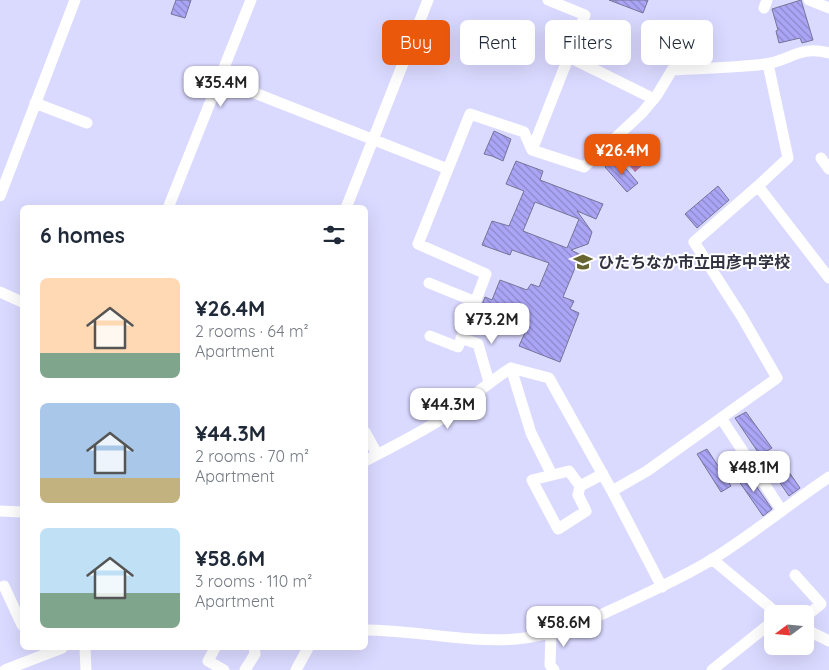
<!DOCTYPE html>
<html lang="en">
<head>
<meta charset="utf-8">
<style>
  body { margin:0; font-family:Quicksand,"Noto Sans JP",sans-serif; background:#f6f6f7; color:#1f2937; height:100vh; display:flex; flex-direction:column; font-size:19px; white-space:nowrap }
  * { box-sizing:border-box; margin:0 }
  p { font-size:16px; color:#747a83 }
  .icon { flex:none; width:28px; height:28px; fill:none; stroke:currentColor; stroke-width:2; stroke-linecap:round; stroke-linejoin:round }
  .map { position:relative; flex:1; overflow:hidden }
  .side { position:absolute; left:20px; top:205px; width:348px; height:445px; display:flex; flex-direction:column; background:#fff; border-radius:8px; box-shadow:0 5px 20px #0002 }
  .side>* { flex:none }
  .banner { position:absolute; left:382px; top:20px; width:371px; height:45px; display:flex; gap:10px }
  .needle { width:32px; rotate:254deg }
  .buttons { position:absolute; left:764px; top:605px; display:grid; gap:10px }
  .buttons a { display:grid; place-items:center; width:50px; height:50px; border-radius:8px; background:#fff; box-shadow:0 5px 20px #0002; font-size:25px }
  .price { position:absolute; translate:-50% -42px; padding:0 11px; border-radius:10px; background:#fff; color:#222; font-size:16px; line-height:32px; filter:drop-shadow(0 1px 2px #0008) }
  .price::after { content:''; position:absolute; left:50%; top:30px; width:15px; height:11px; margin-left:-8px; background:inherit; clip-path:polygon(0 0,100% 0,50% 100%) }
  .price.on { background:#ea580c; color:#fff }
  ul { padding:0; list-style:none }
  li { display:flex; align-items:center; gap:15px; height:125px; padding:0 20px }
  li span { display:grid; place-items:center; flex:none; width:140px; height:100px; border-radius:8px; color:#555 }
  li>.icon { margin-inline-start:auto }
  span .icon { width:60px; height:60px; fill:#fffc; stroke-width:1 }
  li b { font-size:21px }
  h2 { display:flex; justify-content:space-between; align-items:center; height:60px; padding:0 20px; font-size:21px }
  .tag { padding:0 18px; border-radius:8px; background:#fff; box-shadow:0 5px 20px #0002; font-size:18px; line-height:45px }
  .tag.on { background:#ea580c; color:#fff }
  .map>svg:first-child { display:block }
  .water { fill:url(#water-waves) }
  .building { fill:url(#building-back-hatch); stroke:#757496; fill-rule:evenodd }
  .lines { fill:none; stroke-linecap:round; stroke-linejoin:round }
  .minor { stroke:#fff; stroke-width:11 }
  .labels { text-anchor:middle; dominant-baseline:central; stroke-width:4; stroke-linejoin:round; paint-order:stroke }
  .poi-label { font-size:16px; font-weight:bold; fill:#323241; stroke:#fefefe; text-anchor:start }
</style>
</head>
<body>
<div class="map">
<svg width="829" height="670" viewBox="0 0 829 670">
  <defs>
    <pattern id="water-waves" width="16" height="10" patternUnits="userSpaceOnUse" patternTransform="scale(1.25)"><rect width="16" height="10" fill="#c676a2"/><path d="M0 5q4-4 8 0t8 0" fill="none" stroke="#a16186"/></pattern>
    <pattern id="building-back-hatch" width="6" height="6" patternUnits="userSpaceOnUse" patternTransform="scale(1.25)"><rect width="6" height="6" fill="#aba5f6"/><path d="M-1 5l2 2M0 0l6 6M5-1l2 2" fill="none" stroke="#8c87c9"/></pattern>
  </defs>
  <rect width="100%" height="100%" fill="#dad9ff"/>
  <path class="water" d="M649,136L660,149L635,172L623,158Z"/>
  <path class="building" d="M176,0H191L185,18L171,14Z
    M609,0H648L643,13Z
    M801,0L813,40L802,43L800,38L779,43L776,31L778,30L772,9Z
    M494,131L511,139L503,161L492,156L484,154Z
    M613,160L618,167L622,164L638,183L627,192L605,167Z
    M516,161L543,171L540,180L603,204L596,219L577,211L592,232L588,244L571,250L583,256L578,269L575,268L563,297L574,301L570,309L579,313L560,362L519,346L528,326L515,321L510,333L482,322L481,324L475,323L485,297L492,300L500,280L527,290L531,284L539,287L549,263L512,250L510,255L482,245L492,221L509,226L524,191L506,184ZM535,202L579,219L567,248L523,231Z
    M718,186L729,200L697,228L685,214Z
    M746,412L772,448L760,455L735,418Z
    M707,449L731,486L721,492L697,454Z
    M780,459L800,488L789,496L769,467Z
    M745,470L772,509L763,516L736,477Z"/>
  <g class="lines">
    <path class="minor" d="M809,0L829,8
      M764,8L767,0
      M569,57L654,99
      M219,79L448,169
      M35,103L87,123
      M532,150L585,15L548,0
      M821,158L829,169
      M758,186L829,278
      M0,196L75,0
      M168,208L251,0
      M346,208L428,0
      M429,283L476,302
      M0,292L22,302
      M430,336L458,347L486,274L418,244L470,114L524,132L532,150L584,167L642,113L657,95L672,70C703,68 734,68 765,64C790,61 799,45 829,53
      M461,338L478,344L489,382
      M511,368L531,433L552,475
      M721,418L782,511
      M365,432L377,454
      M365,461C393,446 423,432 449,414C470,399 489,382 511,368L549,378L612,491L662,587
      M580,486L569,471L532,480L558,529L586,511L578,495L580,486L603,474
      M612,491L647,471L777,378L742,317L694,242L758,186L788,158L768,64
      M0,511L22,512
      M712,559L778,614
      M795,575L821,604L805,617
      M4,586L22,625
      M805,629L829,641
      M365,630C416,630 465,643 516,639C553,636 586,622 620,606C651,591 682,578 711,560C752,535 789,504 829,477
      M551,633L550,665L554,670
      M85,648L86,670
      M215,648L208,661L224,670
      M5,670L62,648
      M245,670L255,654L254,648
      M296,670L308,648
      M712,670L772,622"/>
  </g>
  <defs>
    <g id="school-bare" transform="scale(1.5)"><path d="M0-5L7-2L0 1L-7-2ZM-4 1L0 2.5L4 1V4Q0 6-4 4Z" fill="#666431" stroke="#fefefe" stroke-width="2.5" paint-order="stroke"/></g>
  </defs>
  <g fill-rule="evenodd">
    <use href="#school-bare" x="583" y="262"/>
  </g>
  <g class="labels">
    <g class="poi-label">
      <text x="598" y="262">ひたちなか市立田彦中学校</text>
    </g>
  </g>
</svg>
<div class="buttons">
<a><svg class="needle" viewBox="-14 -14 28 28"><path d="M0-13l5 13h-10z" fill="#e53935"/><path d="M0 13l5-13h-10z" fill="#747a83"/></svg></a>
</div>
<b class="price" style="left:221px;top:108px">¥35.4M</b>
<b class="price on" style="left:622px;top:176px">¥26.4M</b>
<b class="price" style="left:492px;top:345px">¥73.2M</b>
<b class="price" style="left:448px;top:430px">¥44.3M</b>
<b class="price" style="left:754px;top:493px">¥48.1M</b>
<b class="price" style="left:564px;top:648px">¥58.6M</b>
<div class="banner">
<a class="tag on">Buy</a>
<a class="tag">Rent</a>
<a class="tag">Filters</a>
<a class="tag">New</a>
</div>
<section class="side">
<h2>6 homes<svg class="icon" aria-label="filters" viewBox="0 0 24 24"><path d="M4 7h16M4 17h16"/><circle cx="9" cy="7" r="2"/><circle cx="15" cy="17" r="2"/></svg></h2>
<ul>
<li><span style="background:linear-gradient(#ffd9b3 75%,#7fa58c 0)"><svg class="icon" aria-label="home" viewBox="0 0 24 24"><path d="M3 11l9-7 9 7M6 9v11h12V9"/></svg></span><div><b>¥26.4M</b><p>2 rooms · 64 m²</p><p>Apartment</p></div></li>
<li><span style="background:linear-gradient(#a9c7e8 75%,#c2b280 0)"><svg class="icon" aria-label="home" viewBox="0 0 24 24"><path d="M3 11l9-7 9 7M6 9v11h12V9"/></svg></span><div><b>¥44.3M</b><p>2 rooms · 70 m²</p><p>Apartment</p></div></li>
<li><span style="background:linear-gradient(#bfe0f5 65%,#7fa58c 0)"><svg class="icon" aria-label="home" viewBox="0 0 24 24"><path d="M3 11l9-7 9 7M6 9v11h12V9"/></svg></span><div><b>¥58.6M</b><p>3 rooms · 110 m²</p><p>Apartment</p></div></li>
</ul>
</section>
</div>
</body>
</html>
